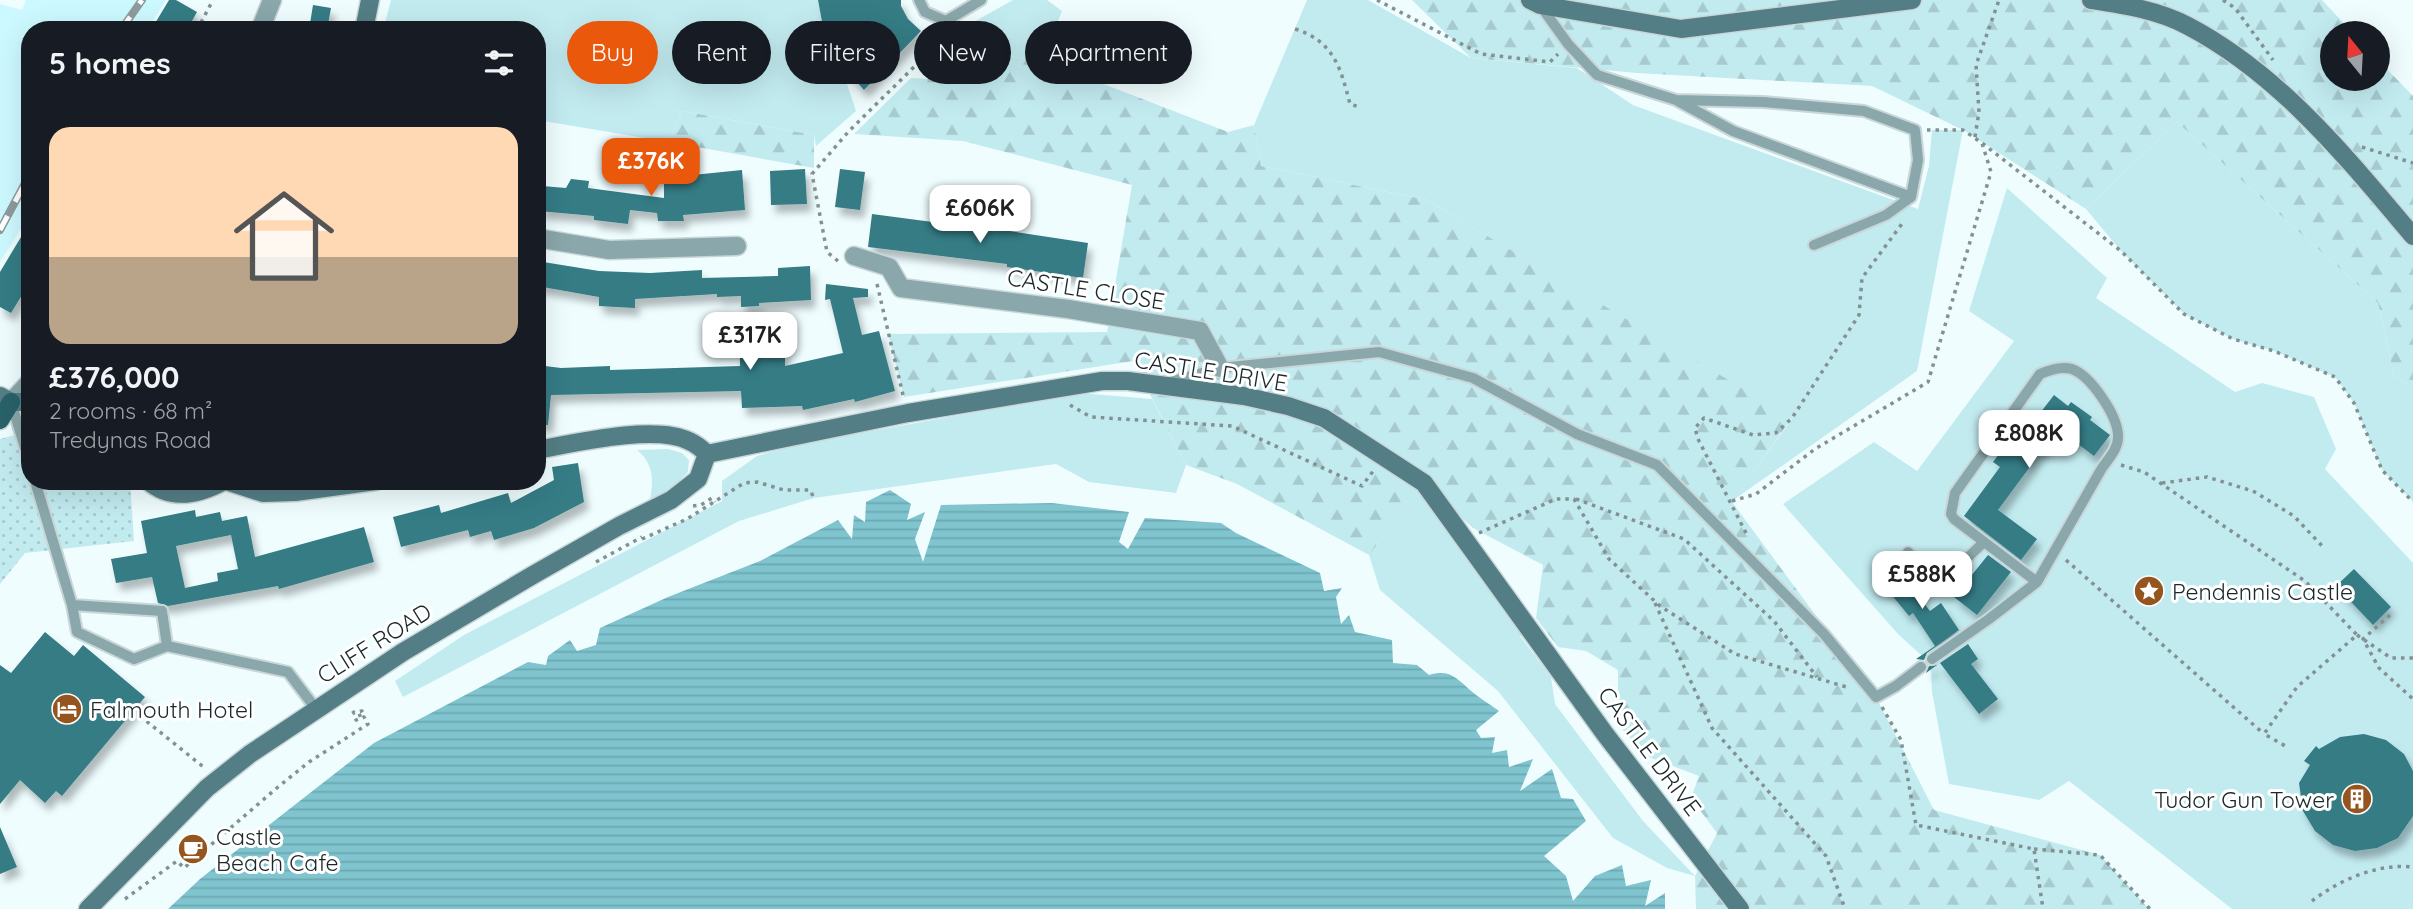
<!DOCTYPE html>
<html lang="en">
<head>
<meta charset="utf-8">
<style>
  body { margin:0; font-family:Quicksand,sans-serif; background:#20242c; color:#f1f3f6; height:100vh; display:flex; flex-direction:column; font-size:26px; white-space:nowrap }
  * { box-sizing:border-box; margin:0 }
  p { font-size:23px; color:#9ea1a6 }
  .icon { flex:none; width:38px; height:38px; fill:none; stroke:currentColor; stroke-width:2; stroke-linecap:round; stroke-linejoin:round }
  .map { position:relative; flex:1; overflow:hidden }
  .drawer { position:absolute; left:21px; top:21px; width:525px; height:469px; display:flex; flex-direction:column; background:#171b24; border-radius:28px; box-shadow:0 7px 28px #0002 }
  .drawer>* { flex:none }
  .hud { position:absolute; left:567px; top:21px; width:665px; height:63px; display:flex; gap:14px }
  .needle { width:46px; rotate:342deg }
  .fabs { position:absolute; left:2320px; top:21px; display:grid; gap:14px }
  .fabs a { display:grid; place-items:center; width:70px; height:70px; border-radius:50%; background:#171b24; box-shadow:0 7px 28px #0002; font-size:35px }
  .price { position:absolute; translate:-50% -60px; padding:0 16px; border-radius:14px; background:#fff; color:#222; font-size:23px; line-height:46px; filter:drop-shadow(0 2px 4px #0008) }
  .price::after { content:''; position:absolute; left:50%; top:42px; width:21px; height:16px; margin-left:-10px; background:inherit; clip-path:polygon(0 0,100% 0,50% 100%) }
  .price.current { background:#ea580c; color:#fff }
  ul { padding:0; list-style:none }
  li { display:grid; align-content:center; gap:14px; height:371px; padding:0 28px }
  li+li { border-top:2px solid #363941 }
  li span { display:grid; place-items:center; height:217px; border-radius:21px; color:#555 }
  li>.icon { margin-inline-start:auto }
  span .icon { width:126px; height:126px; fill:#fffc; stroke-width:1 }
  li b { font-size:30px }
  h2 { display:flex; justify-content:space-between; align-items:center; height:84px; padding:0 28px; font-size:30px }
  .tag { padding:0 24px; border-radius:32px; background:#171b24; box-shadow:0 7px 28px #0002; font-size:24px; line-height:63px }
  .tag.current { background:#ea580c; color:#fff }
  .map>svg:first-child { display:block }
  .built { fill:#ccf9ff }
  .grass { fill:#c2ebf0 }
  .forest { fill:url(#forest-firs) }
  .garden { fill:url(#garden-dots) }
  .water { fill:url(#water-rules) }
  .building { fill:#367b85; fill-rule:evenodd; filter:url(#shadow) }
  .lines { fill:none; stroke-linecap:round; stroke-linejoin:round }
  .lane-casing { stroke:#c9d7d9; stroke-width:14 }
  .street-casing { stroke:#c9d7d9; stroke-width:21 }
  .secondary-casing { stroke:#c9d7d9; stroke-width:21 }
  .primary-casing { stroke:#c9d7d9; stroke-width:21 }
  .path { stroke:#839193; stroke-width:3.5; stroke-dasharray:3.5 5; stroke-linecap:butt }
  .lane { stroke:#8aa7ab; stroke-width:10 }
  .street { stroke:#8aa7ab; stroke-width:18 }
  .secondary { stroke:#547e85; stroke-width:18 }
  .primary { stroke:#296269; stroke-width:18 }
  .rail-casing { stroke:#8e9b9d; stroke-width:8 }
  .rail { stroke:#fff; stroke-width:5; stroke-dasharray:16; stroke-linecap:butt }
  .labels { text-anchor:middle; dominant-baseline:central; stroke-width:6; stroke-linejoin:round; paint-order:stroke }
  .street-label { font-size:23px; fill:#1b282a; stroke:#fff }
  .poi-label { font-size:23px; fill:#1b282a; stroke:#fff; text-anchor:start }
</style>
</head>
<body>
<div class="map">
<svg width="2413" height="909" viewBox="0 0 2413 909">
  <defs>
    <pattern id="forest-firs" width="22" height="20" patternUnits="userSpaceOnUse" patternTransform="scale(1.75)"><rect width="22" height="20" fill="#c2ebf0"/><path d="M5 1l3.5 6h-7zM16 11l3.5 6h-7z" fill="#a6cace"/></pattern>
    <pattern id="garden-dots" width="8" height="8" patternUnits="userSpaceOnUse" patternTransform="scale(1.75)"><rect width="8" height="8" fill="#c2ebf0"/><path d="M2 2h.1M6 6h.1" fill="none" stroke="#a6cace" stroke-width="1.8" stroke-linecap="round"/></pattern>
    <pattern id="water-rules" width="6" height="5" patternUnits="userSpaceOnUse" patternTransform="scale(1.75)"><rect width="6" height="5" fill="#7fc4ce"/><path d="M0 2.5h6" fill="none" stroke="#6da8b1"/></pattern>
    <filter id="shadow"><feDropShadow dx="4.5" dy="8" stdDeviation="3.5" flood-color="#0004"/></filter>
  </defs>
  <rect width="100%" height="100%" fill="#effdff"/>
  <path class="built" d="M26,0H166L147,30H30V215L0,262V4L22,10Z"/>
  <path class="grass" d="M391,0H818L823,27L840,63L856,111L816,146L814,135L682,111L669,142L537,120V30H383Z
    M1013,0H1047L1062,11L1047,48L1060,54L1062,68L962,44L952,34Z
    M1307,0H1368L1471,58L1577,68L1633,105L1918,209L1929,166L1932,130H1963L1917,371L1732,501L1792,419L1427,200L1261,166L1254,125Z
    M2177,122L2378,303L2394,375L2413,388V502L2382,470L2354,403L2335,377L2274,351L2233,339L2184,314L2121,251L2086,209Z
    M2007,188L2107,278L2096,298L2235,392L2262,383L2314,397L2336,449L2325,469L2413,563V909H2232L2069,781L2039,800L1949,784L1932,692L1931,670L1936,666L1927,652L1921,655L1898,634L1783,504L1874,442L1917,471L2014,341L1969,311Z
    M1043,390L1152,399L1186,465L1176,493L1089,482L1056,464L814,498L739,521L403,697L395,681L464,635L722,501V481L757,456L795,445L1032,402Z
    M668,449L682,453L689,460L688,472L672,488L650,499C654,479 653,463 637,450Z
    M1424,483L1532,632L1520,636L1551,677L1555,704L1643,821L1695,876L1667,868L1613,838L1498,691L1380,590L1369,555Z"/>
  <path class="forest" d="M1412,0H2322L2353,33H2333V79H2378V60L2413,96V388L2394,375L2378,303L2177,122L2086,209L1963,130L1872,86L1637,73L1471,58Z
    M962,44L1062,68L1228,132L1254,125L1261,166L1427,200L1792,418L1732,502L1876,697L1934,810L2100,855L2149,909H1696L1695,876L1717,833L1691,798L1699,776L1646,756L1618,724V670L1586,651L1558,647L1536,618L1543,565L1473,528L1424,484L1369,555L1237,484L1186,465L1133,361L904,397L888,334L1107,332L1132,185L963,141L854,134L911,78L930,79L951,52Z
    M682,111L814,135V168L669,142Z"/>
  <path class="garden" d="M30,431V481H130L134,541L25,553L0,584V439Z"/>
  <path class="water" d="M890,490L911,504L907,520L925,512L915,539L923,562L941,505L1052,503L1129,512L1119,542L1128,549L1145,518L1221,523L1236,533L1320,573L1324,591L1342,588L1336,597L1341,624L1349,615L1355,632L1392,640L1393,663L1417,665L1429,675C1450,669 1456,678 1470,690C1479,698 1490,704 1499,711L1476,730L1481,738L1495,737L1492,753L1507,750L1509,767L1533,759L1520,791L1552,769L1561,798L1573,799L1586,821L1544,856L1566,876L1573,901L1595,876L1622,865L1626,886L1651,880L1645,906L1665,893V909H168L200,879L374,743L528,662L546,665L548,656L570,640L577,651L596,645L600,628L668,597L760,561L838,520L852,539L854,515L865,522L866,502Z"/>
  <path class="building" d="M169,0H176L197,12L187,30H151Z
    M818,0H901V6L908,19L921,31L864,90L840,63L823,27Z
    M313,5L331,8L327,30H309Z
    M805,169L807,204L771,205L770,171Z
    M840,169L865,172L860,210L835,207Z
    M742,170L745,210L683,215L684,221H658L657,213L630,210L628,224L594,220V216L539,211L542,186L566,188L571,179L589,181L588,188L664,198V171H683V176Z
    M872,214L970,227V225L1088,243L1083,278L1007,267V264L868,247Z
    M30,222V282L11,313L0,307V272Z
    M537,261L599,271L650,273L702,270V278L778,276V268L810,266L811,300L759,303V306L741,307V296L717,297V294L635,299V308L599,306V297L537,286Z
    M826,284L868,289V297L853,298L862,335L879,331L895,391L855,402L854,399L803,410L802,406L742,408L741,391L551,395L548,425L537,424V365L561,368L610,366V370L740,366V353L785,351V366L843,353L830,299L825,300Z
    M2054,395L2068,406L2071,402L2092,417L2090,420L2110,435L2094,456L2058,429L1998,510L2037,539L2021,560L1964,516L2000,467L1993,462L2011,438L2017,443Z
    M578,463L584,502L534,528L494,540L491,531L470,537L468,530L401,547L393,517L439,505L441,513L508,493L511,503L554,480L552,467Z
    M195,510L196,517L220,512L222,521L247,516L255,557L364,527L374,562L279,589L278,586L168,606L158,603L152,577L116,583L111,559L147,553L141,521ZM231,535L238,569L217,573L218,581L185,588L176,546Z
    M1988,555L2011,572L1977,615L1954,597Z
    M2354,569L2391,607L2373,625L2336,586Z
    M1898,570L1930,611L1941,603L1959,630L1927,653L1924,660L1916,659L1935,646L1913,613L1909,616L1882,583Z
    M45,632L74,656L83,645L145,697L62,796L56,791L45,803L20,780L0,804V665L11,673Z
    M1968,644L1978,659L1971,664L1998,699L1979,714L1940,663L1926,673L1929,666L1937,665Z
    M2364,734L2386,740L2404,754L2413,771V816L2398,838L2377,848L2355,851L2333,845L2315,831L2303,811L2299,783L2310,765L2304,761L2316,746L2319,749L2340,737Z
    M0,827L17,867L0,874Z"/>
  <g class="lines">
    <g class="lane-casing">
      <path id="lane" d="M919,0L925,12L946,21
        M1540,5L1568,44L1597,75L1676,100L1763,102L1864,111L1915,130L1918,160L1911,197L1733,131L1676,100
        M922,46L946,21L981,0
        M1814,245L1886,215L1911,197
        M1166,383L1220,368L1379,352L1473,378L1577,434L1657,465L1824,634L1876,697L1896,686L1921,667
        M11,402L30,464
        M35,481L72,605L77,632L134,659L167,646L162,611L72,605
        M1908,552L1935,582L1941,583L1984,542
        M167,646L288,672L316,709
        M1932,659L1989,619L2037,582L2102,468C2109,458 2119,448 2118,435C2117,415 2091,376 2072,369C2062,366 2049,370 2040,374L1955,493L1951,514L1954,519L2037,582"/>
    </g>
    <g class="street-casing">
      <path id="street" d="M260,30L272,0
        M537,238L609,250L737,246
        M854,256L889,267L901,288L1068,309L1200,331L1220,368
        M11,402L30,382"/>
    </g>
    <g class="secondary-casing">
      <path id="secondary" d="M1530,0L1540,5L1681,29L1912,0
        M2091,0C2124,5 2158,10 2188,26C2281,75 2347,158 2413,236
        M364,30L370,0
        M0,396L11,402H30
        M537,450C575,443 655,424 689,441C696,444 702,449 707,454
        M707,454L908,413L1102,381H1128L1244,396L1288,406L1324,418L1424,483L1605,734L1740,909
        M148,481C172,502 200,494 224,481
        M226,481L263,493L295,492L376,481
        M88,909L207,788L250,754L403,652L533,575L619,526L671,500L698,479L707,454"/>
    </g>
    <g class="primary-casing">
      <path id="primary" d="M0,420L11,402"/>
    </g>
    <path class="path" d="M1377,0L1481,54L1550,62L1558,54
      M2223,0L2235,8L2273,60
      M1295,29C1334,41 1341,69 1350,104L1359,107
      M197,30L213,0
      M1927,130H1963L1982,143L2121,251L2184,314L2233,339L2274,351L2335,377L2354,403L2382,470L2413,502
      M1975,137L1979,112L1976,65L1999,0
      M2362,147L2413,163
      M838,261L827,252L812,174L849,131L920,61
      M877,284L903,395
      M1070,405L1091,417L1232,426L1362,486L1374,470
      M2121,465L2144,472L2305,581L2357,635L2297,687L2264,734L2289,748
      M2162,483L2207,477L2253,491L2294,516L2324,548
      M1576,499L1684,539L1774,621L1817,677
      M1732,501L1756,494L1815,449L1928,382L1991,172L1982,143
      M693,506L701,505L712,498L715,502
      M1479,533L1556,499H1574L1609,559L1660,606L1735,654L1850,688
      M1746,533L1698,439L1695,428L1704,418L1753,435L1776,433L1792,418L1859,315L1862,278L1904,221
      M642,539L687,519L744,483L757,482L784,490H810L814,498
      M2066,560L2264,734
      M596,562L642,537
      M1655,603L1712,728L1826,856L1845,909
      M2390,615L2363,639L2379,668L2413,699
      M2357,635L2391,658H2413
      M1882,707L1901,740L1916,825L2034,849L2043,909
      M140,716L206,769
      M2034,849L2100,855L2150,909
      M125,899L177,861L184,868L278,787L309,762L368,724L364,717L356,720L355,717L364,714L362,711L354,713L351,708
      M2312,901C2339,880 2378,863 2413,867"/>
    <use href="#lane" class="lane"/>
    <use href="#street" class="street"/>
    <use href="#secondary" class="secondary"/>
    <use href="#primary" class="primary"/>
    <g class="rail-casing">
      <path id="rail" d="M121,30L142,0
        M0,230L30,174"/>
    </g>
    <use href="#rail" class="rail"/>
  </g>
  <defs>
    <g id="sight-disc" transform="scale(1.575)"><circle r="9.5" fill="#95551e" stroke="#fff"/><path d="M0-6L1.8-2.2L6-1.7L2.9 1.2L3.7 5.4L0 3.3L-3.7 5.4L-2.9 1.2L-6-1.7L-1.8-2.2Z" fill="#fff"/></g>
    <g id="hotel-disc" transform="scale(1.575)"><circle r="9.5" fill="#95551e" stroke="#fff"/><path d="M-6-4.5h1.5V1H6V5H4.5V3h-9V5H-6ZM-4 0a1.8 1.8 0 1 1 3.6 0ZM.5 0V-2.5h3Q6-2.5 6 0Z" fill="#fff"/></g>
    <g id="building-disc" transform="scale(1.575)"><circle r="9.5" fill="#95551e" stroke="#fff"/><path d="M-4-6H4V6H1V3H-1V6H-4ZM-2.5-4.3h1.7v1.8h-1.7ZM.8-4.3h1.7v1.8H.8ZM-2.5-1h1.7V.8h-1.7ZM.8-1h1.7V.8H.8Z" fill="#fff"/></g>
    <g id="cafe-disc" transform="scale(1.575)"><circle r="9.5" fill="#95551e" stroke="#fff"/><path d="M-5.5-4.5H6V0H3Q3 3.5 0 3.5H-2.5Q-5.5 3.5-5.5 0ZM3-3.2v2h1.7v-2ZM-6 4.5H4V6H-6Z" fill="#fff"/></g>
  </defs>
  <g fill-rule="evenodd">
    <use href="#sight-disc" x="2149" y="591"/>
    <use href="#hotel-disc" x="67" y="709"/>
    <use href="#building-disc" x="2357" y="799"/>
    <use href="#cafe-disc" x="193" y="849"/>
  </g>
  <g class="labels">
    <g class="street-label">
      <text transform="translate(1086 289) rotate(9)">CASTLE CLOSE</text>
      <text transform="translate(1211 371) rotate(9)">CASTLE DRIVE</text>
      <text transform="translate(374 643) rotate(-32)">CLIFF ROAD</text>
      <text transform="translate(1650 751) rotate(53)">CASTLE DRIVE</text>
    </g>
    <g class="poi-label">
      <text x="2172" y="591">Pendennis Castle</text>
      <text x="90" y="709">Falmouth Hotel</text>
      <text x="2334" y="799" text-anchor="end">Tudor Gun Tower</text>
      <text x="216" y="836">Castle<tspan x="216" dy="26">Beach Cafe</tspan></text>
    </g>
  </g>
</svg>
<div class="fabs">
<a><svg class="needle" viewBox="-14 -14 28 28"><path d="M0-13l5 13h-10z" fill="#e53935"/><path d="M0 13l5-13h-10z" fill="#9ea1a6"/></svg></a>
</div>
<b class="price current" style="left:651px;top:198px">£376K</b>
<b class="price" style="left:980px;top:245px">£606K</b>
<b class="price" style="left:750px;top:372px">£317K</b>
<b class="price" style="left:2029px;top:470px">£808K</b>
<b class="price" style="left:1922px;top:611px">£588K</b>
<div class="hud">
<a class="tag current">Buy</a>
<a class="tag">Rent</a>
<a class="tag">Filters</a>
<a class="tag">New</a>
<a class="tag">Apartment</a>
</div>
<section class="drawer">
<h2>5 homes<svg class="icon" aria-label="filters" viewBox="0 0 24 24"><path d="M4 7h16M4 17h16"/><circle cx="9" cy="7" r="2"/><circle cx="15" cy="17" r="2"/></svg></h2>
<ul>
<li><span style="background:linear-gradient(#ffd9b3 60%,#b9a48a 0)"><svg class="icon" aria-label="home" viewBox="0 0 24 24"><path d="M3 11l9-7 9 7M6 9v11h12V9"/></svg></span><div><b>£376,000</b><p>2 rooms · 68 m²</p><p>Tredynas Road</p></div></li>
</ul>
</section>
</div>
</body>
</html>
